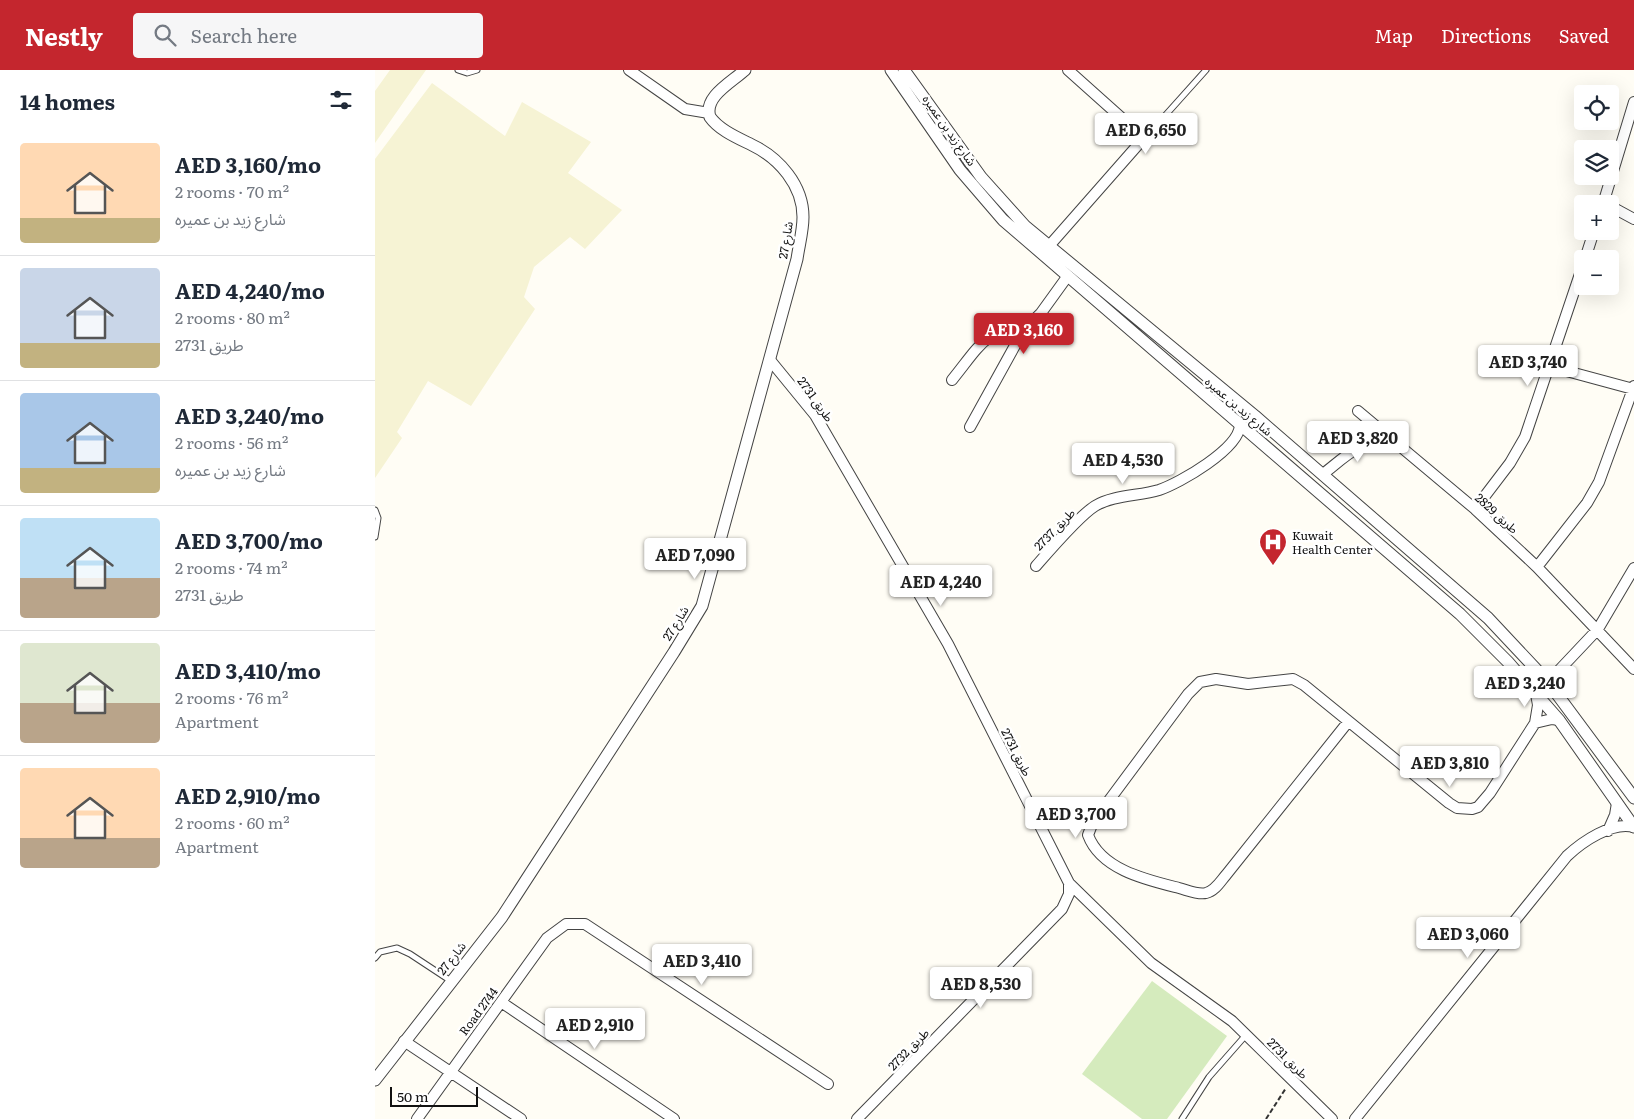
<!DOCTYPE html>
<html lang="en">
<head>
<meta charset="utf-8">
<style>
  body { margin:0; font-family:Literata,"Noto Sans Arabic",serif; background:#f6f6f7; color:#1f2937; height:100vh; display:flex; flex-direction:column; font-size:19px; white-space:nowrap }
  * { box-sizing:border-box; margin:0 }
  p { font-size:16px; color:#747a83 }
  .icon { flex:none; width:28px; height:28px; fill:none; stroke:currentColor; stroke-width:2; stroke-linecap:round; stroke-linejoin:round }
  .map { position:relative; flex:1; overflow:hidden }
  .panel { display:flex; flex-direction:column; background:#fff; width:375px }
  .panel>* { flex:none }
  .buttons { position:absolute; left:1199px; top:15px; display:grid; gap:10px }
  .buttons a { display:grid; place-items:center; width:45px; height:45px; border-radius:5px; background:#fff; box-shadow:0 5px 20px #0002; font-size:25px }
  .scale { position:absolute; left:15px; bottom:12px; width:88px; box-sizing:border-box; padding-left:5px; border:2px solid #111; border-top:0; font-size:14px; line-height:18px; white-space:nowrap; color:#111; -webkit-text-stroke:4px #fff; paint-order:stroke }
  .price { position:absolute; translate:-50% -42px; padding:0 11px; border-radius:5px; background:#fff; color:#222; font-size:16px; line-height:32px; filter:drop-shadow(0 1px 2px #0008) }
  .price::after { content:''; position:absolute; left:50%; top:30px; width:15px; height:11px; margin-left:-8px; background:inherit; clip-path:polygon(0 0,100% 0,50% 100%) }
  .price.active { background:#c4262e; color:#fff }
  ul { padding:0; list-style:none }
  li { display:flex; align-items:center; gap:15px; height:125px; padding:0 20px }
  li+li { border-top:1px solid #e0e1e3 }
  li span { display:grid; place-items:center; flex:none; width:140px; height:100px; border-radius:5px; color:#555 }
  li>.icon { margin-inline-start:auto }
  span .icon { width:60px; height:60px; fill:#fffc; stroke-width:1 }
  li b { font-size:21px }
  h2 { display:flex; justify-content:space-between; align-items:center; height:60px; padding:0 20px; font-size:21px }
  header { display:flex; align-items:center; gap:30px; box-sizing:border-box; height:70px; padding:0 25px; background:#c4262e; color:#fff }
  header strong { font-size:24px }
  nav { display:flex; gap:28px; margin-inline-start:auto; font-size:18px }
  .search { width:350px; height:45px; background:#f6f6f7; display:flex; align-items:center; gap:12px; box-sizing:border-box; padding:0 18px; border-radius:5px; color:#747a83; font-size:19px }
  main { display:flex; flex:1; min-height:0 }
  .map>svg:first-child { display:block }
  .farmland { fill:#f6f3d4 }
  .green { fill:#d5ebbd }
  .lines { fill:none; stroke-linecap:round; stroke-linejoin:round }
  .service-casing { stroke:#444; stroke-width:7 }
  .minor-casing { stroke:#444; stroke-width:12 }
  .tertiary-casing { stroke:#444; stroke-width:13 }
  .path { stroke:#333; stroke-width:2; stroke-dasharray:5 2.5; stroke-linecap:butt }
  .service { stroke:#fff; stroke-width:5 }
  .minor { stroke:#fff; stroke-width:10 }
  .tertiary { stroke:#fff; stroke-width:11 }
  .labels { text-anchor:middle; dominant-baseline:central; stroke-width:5; stroke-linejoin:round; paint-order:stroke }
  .street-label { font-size:12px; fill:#111; stroke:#fff }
  .poi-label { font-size:12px; fill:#111; stroke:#fff; text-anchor:start }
</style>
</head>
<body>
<header>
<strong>Nestly</strong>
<div class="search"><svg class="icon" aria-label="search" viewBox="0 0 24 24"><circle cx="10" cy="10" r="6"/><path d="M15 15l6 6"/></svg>Search here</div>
<nav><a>Map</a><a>Directions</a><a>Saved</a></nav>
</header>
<main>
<section class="panel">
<h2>14 homes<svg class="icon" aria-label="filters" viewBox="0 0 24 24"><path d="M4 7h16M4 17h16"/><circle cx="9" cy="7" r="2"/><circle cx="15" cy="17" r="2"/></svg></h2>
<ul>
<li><span style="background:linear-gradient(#ffd9b3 75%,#c2b280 0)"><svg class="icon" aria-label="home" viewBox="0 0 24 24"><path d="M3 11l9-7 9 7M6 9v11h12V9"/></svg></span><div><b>AED 3,160/mo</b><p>2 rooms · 70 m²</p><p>شارع زيد بن عميره</p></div></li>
<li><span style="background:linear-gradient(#c9d6e8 75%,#c2b280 0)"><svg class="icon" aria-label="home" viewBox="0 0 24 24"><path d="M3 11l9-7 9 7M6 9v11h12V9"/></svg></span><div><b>AED 4,240/mo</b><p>2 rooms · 80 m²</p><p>طريق 2731</p></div></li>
<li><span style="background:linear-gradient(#a9c7e8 75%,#c2b280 0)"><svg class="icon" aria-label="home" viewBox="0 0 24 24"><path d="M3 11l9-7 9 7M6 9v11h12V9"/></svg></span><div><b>AED 3,240/mo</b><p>2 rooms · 56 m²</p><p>شارع زيد بن عميره</p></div></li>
<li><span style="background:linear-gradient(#bfe0f5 60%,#b9a48a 0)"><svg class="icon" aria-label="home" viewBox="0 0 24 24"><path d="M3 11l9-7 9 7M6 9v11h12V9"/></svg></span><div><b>AED 3,700/mo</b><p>2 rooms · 74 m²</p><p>طريق 2731</p></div></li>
<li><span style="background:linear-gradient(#dfe7d0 60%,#b9a48a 0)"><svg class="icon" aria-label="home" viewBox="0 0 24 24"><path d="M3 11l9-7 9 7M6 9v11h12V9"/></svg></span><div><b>AED 3,410/mo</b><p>2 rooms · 76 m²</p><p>Apartment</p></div></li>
<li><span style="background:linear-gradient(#ffd9b3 70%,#b9a48a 0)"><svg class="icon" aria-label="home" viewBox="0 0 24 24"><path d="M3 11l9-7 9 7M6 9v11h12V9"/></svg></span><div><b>AED 2,910/mo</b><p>2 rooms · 60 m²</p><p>Apartment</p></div></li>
</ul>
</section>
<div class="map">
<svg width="1259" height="1049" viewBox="0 0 1259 1049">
  <rect width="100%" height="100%" fill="#fffdf5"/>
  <path class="farmland" d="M15,0H51L0,73V21Z
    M57,13L130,66L147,32L216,72L193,103L247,140L210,179L195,167L159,197L149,227L160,239L96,336L53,311L22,362L27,368L0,408V89Z"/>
  <path class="green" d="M777,911L852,966L792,1049H767L707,1004Z"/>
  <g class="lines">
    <g class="service-casing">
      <path id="service" d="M83,0L92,3L102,0
        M770,68L831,0
        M0,440L3,448L0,467
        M0,888L5,882L22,878L35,884L76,911
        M807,1049L834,1007L871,965"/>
    </g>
    <g class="minor-casing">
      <path id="minor" d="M254,0L310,39L334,43
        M1228,134L1259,32
        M1235,136L1259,149
        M674,176L769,68L693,0
        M1210,189L1219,161
        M395,290L440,345L573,574L694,813L776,893L857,951L957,1049
        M1173,296L1258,319
        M577,310C606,274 609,261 657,251
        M983,341L1100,439L1162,497L1259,599
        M595,357L648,261L666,243L692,207
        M948,404C970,387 984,371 1014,369
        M1100,439L1135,393L1150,367L1208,195
        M661,496C675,480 704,446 720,436C738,425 764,426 784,420C805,413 864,379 865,355
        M1162,497L1212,433L1224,412L1259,316
        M1173,612L1223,559L1259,498
        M973,652L851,805C845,812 840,821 831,823C823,825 812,820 804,818C772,810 726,800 713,765L718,752L813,624L825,612L841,609L873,614L918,609L929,615L1074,733L1082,738L1097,739L1103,737L1115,723L1160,653L1163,635L1161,624
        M1160,653L1177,649L1184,650
        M1233,761L1240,745L1242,733
        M126,932L299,1049
        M29,971L146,1049
        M42,1049L172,868L191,854H210L453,1014
        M482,1049L687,839L694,824V813
        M980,1049L1192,786C1207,772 1237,751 1259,757"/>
    </g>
    <g class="tertiary-casing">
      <path id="tertiary" d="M516,0L585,100L628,150L1085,544L1133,592L1184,650L1259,757
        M529,0L606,107L650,156L880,346L1113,548L1173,612L1259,728
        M0,1010L127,847L299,582L327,536L422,189C424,175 428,161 428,147C428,115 404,88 377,75C363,68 344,60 335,47C328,27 357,12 370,0"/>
    </g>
    <path class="path" d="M891,1049L911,1018"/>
    <use href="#service" class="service"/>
    <use href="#minor" class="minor"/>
    <use href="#tertiary" class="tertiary"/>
  </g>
  <defs>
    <g id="hospital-pin" transform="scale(1.4375)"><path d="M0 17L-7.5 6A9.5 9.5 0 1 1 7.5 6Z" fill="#c4262e" stroke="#fff"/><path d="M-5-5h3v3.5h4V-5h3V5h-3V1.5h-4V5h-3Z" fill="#fff"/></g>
  </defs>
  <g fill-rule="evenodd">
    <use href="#hospital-pin" x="898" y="472"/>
  </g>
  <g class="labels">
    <g class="street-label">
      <text transform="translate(575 60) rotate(55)">شارع زيد بن عميره</text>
      <text transform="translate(410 170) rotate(-81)">شارع 27</text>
      <text transform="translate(441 329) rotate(54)">طريق 2731</text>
      <text transform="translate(864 336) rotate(40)">شارع زيد بن عميره</text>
      <text transform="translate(1122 443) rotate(42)">طريق 2829</text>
      <text transform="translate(679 459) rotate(-46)">طريق 2737</text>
      <text transform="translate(300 553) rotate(-59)">شارع 27</text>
      <text transform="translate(642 682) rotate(63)">طريق 2731</text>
      <text transform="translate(76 888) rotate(-52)">شارع 27</text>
      <text transform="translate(103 941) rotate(-54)">Road 2744</text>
      <text transform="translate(533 979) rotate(-46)">طريق 2732</text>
      <text transform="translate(913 988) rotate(45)">طريق 2731</text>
    </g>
    <g class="poi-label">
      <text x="917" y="465">Kuwait<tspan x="917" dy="14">Health Center</tspan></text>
    </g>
  </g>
</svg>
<div class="buttons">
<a><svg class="icon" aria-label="locate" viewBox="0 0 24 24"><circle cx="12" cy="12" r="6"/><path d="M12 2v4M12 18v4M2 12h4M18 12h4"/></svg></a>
<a><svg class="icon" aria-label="layers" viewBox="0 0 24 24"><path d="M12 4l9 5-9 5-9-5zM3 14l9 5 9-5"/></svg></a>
<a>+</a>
<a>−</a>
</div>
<div class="scale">50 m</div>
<b class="price" style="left:771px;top:85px">AED 6,650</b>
<b class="price active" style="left:649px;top:285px">AED 3,160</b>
<b class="price" style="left:1153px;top:317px">AED 3,740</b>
<b class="price" style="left:983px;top:393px">AED 3,820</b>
<b class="price" style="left:748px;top:415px">AED 4,530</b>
<b class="price" style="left:320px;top:510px">AED 7,090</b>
<b class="price" style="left:566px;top:537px">AED 4,240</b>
<b class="price" style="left:1150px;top:638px">AED 3,240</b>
<b class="price" style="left:1075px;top:718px">AED 3,810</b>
<b class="price" style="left:701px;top:769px">AED 3,700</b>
<b class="price" style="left:1093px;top:889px">AED 3,060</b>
<b class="price" style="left:327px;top:916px">AED 3,410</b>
<b class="price" style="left:606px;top:939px">AED 8,530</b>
<b class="price" style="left:220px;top:980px">AED 2,910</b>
</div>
</main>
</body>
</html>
